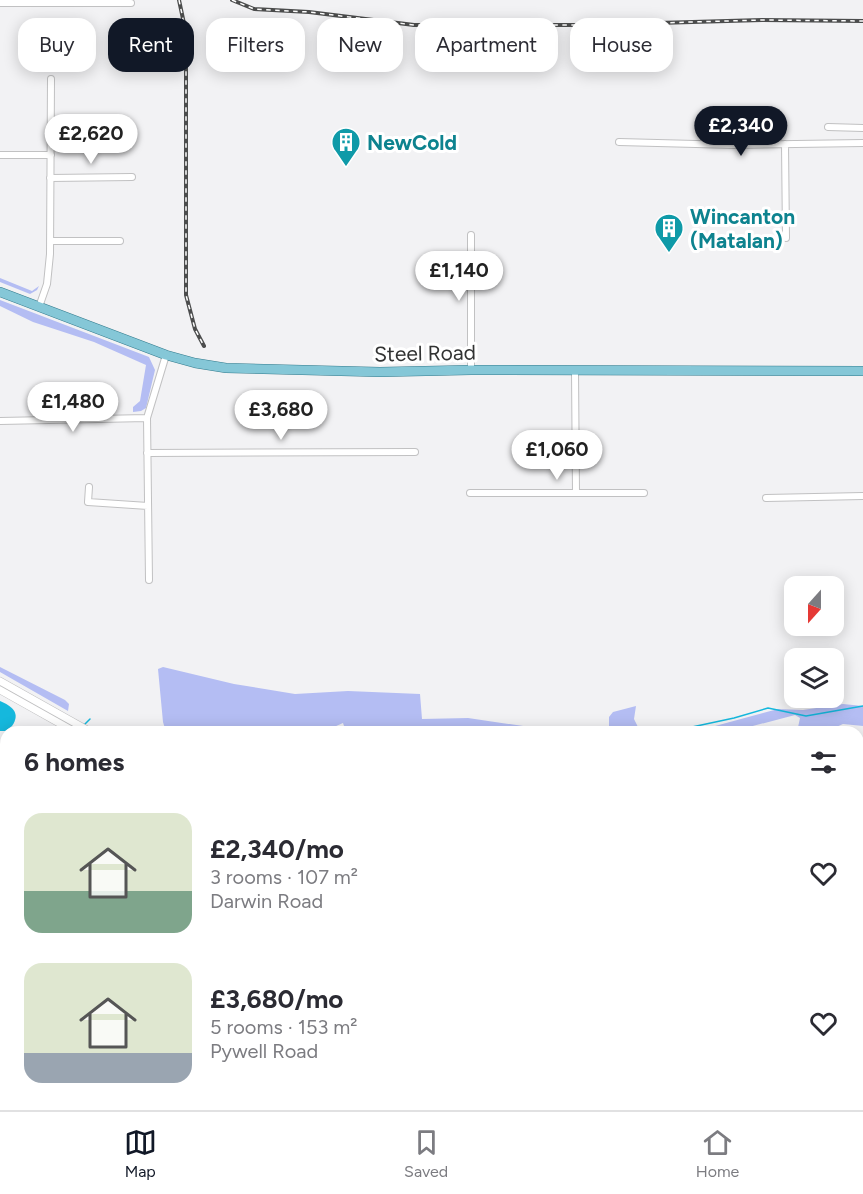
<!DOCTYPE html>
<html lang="en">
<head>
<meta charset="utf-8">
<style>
  body { margin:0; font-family:Figtree,sans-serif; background:#f2f2f3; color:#2b2b33; height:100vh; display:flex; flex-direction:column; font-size:22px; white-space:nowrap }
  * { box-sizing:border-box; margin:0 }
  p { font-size:20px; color:#7c7c81 }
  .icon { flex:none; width:33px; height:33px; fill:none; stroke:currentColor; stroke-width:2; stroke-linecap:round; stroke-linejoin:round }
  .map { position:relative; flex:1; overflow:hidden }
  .sheet { position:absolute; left:0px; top:726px; width:864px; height:384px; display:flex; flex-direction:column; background:#fff; border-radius:18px 18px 0 0; box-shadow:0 3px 15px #0003 }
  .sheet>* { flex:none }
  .guide { position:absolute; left:18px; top:18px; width:828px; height:54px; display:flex; gap:12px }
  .needle { width:39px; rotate:201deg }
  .controls { position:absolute; left:784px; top:576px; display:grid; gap:12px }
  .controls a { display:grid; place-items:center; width:60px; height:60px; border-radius:12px; background:#fff; box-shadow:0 3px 15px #0003; font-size:30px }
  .price { position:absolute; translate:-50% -51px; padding:0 14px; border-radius:21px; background:#fff; color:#222; font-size:20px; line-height:39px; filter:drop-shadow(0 2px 3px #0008) }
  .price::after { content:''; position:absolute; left:50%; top:36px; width:18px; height:14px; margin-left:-9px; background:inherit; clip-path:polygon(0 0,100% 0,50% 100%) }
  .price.on { background:#111827; color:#fff }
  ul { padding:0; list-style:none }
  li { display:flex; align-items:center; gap:18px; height:150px; padding:0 24px }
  li span { display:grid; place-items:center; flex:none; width:168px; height:120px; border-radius:18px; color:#555 }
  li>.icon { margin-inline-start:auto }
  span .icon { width:72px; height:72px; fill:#fffc; stroke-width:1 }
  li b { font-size:26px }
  h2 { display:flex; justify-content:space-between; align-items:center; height:72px; padding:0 24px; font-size:26px }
  .pill { padding:0 21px; border-radius:18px; background:#fff; box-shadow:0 3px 15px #0003; font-size:21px; line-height:54px }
  .pill.on { background:#111827; color:#fff }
  .tab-bar { display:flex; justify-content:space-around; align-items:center; height:84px; border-top:2px solid #e1e1e2; background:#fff; font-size:16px; color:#7c7c81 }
  .tab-bar a { display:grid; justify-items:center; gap:3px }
  .tab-bar .on { color:#111827 }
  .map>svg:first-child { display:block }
  .forest { fill:#b4bdf3 }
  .water { fill:#15b8dd }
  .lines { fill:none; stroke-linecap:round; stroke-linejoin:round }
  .stream { stroke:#15b8dd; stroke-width:1.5 }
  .minor-casing { stroke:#c1c1c2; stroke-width:8 }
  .tertiary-casing { stroke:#c1c1c2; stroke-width:8 }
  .primary-casing { stroke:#337b8d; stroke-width:10 }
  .minor { stroke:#fff; stroke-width:6 }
  .tertiary { stroke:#fff; stroke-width:7 }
  .primary { stroke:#85c7d7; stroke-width:9 }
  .rail-casing { stroke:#4c4d4d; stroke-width:4 }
  .rail { stroke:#fff; stroke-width:1.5; stroke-dasharray:4.5; stroke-linecap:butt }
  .labels { text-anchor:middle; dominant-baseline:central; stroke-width:6; stroke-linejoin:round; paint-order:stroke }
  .culture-label { font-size:21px; font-weight:bold; fill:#0d838f; stroke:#fff; text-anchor:start }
  .street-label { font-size:21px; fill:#323333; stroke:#fff }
</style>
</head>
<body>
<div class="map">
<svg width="863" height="1110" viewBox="0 0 863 1110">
  <rect width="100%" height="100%" fill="#f2f2f4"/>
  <path class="forest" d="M0,278L32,291L39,286L37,290L30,294L0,282Z
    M0,300L149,357L155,370L146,408L141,411L133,412V407L140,401L146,365L94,342L33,322L0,306Z
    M0,667L65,700L69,704L68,711L0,672Z
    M163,667L234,684L295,694L348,691L420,694L422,719L468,718L564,732H493L485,730L484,732H370L356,730L336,732L344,726L343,723L334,727L332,732H303L294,728L261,732H225L191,728L189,730L206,732H166L163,722L158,669Z
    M843,704L863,706V726L843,724L825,732H797L800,718L795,715L730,732H629L631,730L609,732V717L613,712L636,706L634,719L639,729L636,730L704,729L778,709L803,710Z"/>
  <path class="water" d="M0,701C12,706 21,713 12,726L5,731H0Z"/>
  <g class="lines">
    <path class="stream" d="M84,725L90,719
      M628,732L642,728L692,727L734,718L768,708L806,716L863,706
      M0,814L6,813"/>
    <g class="minor-casing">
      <path id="minor" d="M0,3H131
        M828,127L863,128
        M619,142L734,145L863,143
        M785,144L786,238
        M0,155H51
        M50,178L132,177
        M50,241H120
        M39,307L47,284L50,254L51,79
        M471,370V235
        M575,371L576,493
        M0,421L147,418
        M147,453L415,452
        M89,487L88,502L148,506
        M470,493H644
        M766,498L863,496
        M149,580L147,418L166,355"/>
    </g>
    <g class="tertiary-casing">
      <path id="tertiary" d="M0,681L91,732
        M0,690L75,732"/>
    </g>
    <g class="primary-casing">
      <path id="primary" d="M0,292L166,355L195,363L226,368L380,372L471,370L863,371"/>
    </g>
    <use href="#minor" class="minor"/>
    <use href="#tertiary" class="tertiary"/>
    <use href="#primary" class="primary"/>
    <g class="rail-casing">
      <path id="rail" d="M179,0L186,33V295L195,329L204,346
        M232,0L254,9L309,12L414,25H588L762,20L863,21"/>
    </g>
    <use href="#rail" class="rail"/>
  </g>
  <defs>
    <g id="building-pin" transform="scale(1.5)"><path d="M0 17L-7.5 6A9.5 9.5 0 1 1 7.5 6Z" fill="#0f9aa8" stroke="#fff"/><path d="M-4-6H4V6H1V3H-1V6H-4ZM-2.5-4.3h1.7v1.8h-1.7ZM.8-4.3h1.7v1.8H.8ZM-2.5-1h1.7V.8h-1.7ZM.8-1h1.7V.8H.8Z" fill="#fff"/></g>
  </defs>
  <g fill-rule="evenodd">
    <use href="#building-pin" x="346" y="142"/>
    <use href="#building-pin" x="669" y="228"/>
  </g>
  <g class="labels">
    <g class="culture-label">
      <text x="367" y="142">NewCold</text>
      <text x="690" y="216">Wincanton<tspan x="690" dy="24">(Matalan)</tspan></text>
    </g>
    <g class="street-label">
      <text transform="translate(425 353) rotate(-1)">Steel Road</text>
    </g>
  </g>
</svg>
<div class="controls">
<a><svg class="needle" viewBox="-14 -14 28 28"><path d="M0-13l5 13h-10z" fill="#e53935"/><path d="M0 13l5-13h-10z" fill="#7c7c81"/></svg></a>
<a><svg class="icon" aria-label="layers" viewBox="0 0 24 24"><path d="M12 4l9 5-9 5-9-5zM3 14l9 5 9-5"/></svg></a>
</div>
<b class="price on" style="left:741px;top:157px">£2,340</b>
<b class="price" style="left:91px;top:165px">£2,620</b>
<b class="price" style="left:459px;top:302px">£1,140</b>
<b class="price" style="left:73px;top:433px">£1,480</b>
<b class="price" style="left:281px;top:441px">£3,680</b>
<b class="price" style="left:557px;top:481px">£1,060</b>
<div class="guide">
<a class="pill">Buy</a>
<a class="pill on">Rent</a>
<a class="pill">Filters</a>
<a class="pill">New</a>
<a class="pill">Apartment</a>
<a class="pill">House</a>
</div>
<section class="sheet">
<h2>6 homes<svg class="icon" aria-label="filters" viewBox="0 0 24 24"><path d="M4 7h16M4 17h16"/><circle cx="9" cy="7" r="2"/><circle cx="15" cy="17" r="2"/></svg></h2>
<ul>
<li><span style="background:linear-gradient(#dfe7d0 65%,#7fa58c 0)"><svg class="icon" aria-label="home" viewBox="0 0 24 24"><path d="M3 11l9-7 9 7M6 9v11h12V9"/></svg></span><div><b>£2,340/mo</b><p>3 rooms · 107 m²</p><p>Darwin Road</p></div><svg class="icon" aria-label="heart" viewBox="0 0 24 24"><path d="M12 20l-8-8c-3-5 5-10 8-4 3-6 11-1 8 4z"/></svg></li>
<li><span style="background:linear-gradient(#dfe7d0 75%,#9aa5b1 0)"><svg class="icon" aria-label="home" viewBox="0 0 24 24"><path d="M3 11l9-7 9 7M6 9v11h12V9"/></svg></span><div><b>£3,680/mo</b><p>5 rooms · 153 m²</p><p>Pywell Road</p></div><svg class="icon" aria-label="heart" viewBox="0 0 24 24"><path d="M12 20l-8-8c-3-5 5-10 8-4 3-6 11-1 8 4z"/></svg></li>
</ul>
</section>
</div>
<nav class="tab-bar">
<a class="on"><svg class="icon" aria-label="map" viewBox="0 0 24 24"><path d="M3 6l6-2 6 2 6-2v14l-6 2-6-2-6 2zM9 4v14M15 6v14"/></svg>Map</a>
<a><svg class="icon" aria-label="saved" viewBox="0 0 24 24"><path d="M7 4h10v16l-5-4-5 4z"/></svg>Saved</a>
<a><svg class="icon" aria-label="home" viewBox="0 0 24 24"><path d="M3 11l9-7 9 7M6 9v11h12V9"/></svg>Home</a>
</nav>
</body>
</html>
